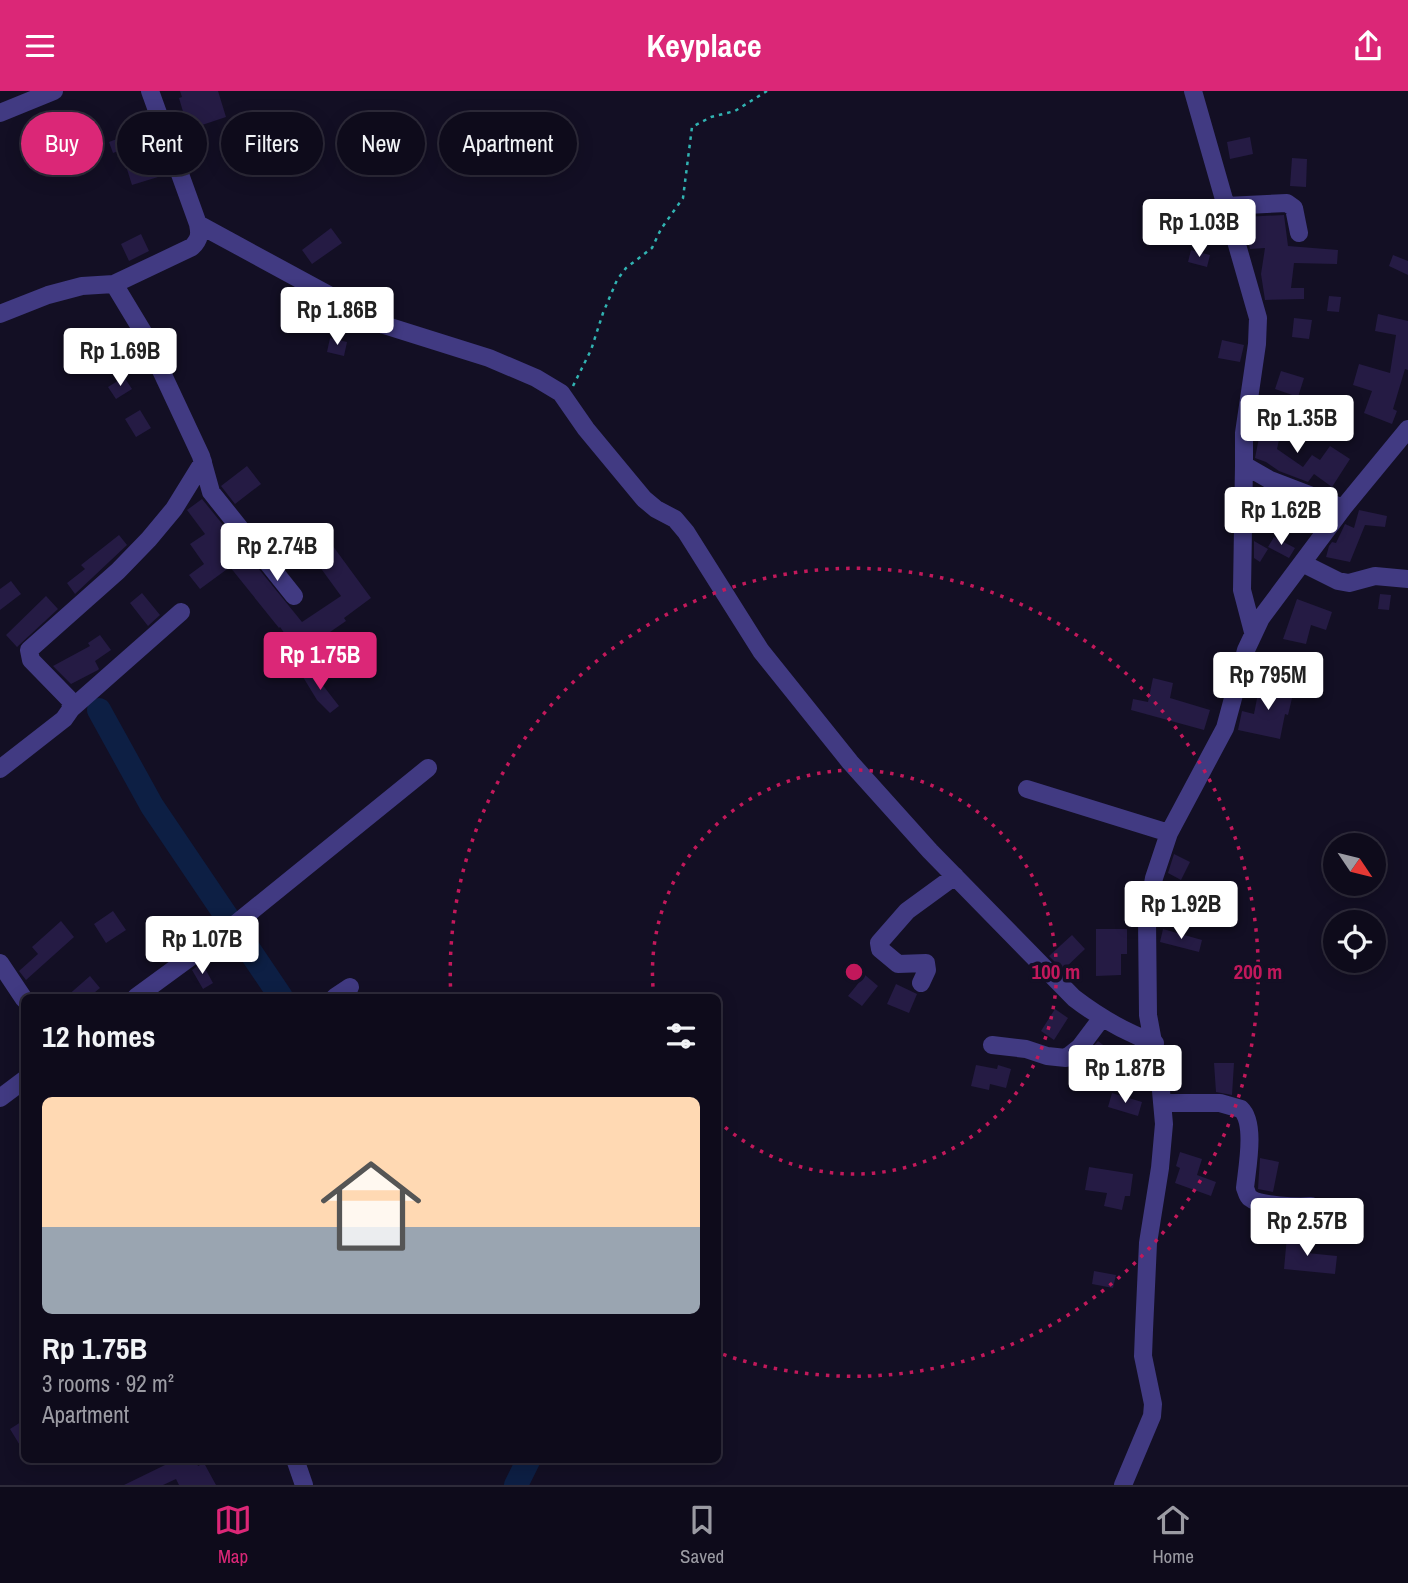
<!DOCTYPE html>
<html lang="en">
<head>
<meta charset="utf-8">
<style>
  body { margin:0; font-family:"Archivo Narrow",sans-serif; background:#171424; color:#f1f3f6; height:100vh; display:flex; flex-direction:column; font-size:26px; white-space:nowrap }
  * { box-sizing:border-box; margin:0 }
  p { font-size:23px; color:#9b9ba3 }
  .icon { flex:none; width:38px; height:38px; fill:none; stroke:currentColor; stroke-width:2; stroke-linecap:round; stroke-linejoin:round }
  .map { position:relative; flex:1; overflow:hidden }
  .panel { position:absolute; left:21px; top:903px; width:700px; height:469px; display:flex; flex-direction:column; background:#0e0b1b; border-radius:10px; box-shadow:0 4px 18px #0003,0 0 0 2px #2e2b3a }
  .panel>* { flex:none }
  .guide { position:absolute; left:21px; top:21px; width:700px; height:63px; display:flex; gap:14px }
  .needle { width:46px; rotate:125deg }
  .tools { position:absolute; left:1323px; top:742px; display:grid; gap:14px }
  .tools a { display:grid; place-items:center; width:63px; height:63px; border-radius:50%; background:#0e0b1b; box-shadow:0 4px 18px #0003,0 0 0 2px #2e2b3a; font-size:35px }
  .price { position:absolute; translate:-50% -60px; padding:0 16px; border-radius:7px; background:#fff; color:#222; font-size:23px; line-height:46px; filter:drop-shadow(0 2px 4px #0008) }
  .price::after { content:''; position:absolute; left:50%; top:42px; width:21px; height:16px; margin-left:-10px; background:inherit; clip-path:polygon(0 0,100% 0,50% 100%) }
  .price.on { background:#db2777; color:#fff }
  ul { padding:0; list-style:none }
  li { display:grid; align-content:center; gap:14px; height:371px; padding:0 21px }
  li span { display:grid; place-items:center; height:217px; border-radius:10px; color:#555 }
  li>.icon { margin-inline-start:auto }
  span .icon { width:126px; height:126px; fill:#fffc; stroke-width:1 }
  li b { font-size:30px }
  h2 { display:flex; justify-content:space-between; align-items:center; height:84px; padding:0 21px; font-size:30px }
  .pill { padding:0 24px; border-radius:32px; background:#0e0b1b; box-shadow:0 4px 18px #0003,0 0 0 2px #2e2b3a; font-size:24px; line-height:63px }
  .pill.on { background:#db2777; color:#fff }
  header { display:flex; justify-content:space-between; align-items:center; height:91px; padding:0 21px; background:#db2777; color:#fff; font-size:32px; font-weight:700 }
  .tabs { display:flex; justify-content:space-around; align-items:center; height:98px; border-top:2px solid #2e2b3a; background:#0e0b1b; font-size:19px; color:#9b9ba3 }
  .tabs a { display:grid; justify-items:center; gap:4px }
  .tabs .on { color:#db2777 }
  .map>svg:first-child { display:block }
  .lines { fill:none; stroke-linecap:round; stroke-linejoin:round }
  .river { stroke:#0d1f44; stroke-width:24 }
  .building { fill:#251b44 }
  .path { stroke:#31b3b2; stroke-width:2.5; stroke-dasharray:3.5 5; stroke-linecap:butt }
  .minor { stroke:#413a82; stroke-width:18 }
  .ring { fill:none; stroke:#c2185b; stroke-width:3.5; stroke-dasharray:3.5 7 }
  .centre { fill:#c2185b; stroke:#130f24; stroke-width:3.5 }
  .ring-label { font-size:21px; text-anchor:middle; font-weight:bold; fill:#c2185b; stroke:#130f24; stroke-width:7; stroke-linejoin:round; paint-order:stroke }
</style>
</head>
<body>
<header><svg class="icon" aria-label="menu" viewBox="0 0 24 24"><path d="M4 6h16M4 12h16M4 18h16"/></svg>Keyplace<svg class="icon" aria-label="share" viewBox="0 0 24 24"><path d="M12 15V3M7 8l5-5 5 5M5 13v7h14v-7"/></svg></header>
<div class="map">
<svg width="1408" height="1394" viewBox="0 0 1408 1394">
  <rect width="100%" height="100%" fill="#130f24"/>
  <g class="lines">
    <path class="river" d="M99,619L152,715L281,906
      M516,1394L529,1368"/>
  </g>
  <path class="building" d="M180,0H218L226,26L181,41L176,26L184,24L179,7L182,6Z
    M49,33L58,62L39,68L30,39Z
    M138,40L148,68L152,66L158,86L132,94L121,59L113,62L109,51Z
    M1250,46L1253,63L1230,68L1227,51Z
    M1292,67L1307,68L1306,96L1290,95Z
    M1284,124L1288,155L1338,159L1337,173L1294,172L1291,197H1304V208L1265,209L1261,183L1265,157L1250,158L1243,126Z
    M331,137L342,152L312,173L302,159Z
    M141,143L149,160L129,170L121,153Z
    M1191,159L1210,164L1207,176L1188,171Z
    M1393,164L1408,170V184L1389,175Z
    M1329,205L1341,206L1339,221L1327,220Z
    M1378,223L1408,230V279L1405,278L1393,318L1397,320L1392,333L1364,322L1372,300L1353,294L1359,273L1390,282L1396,244L1375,240Z
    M1294,227L1312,229L1309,248L1292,246Z
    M330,247L347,251L344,265L327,261Z
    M1222,249L1244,254L1240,271L1218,267Z
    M1281,280L1304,287L1298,306L1275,298Z
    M124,286L132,298L116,308L108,296Z
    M140,319L151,337L136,346L125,328Z
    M1264,321L1284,325L1277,358L1303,376L1312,364L1320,369L1330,355L1350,368L1332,396L1314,383L1308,391L1279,380L1266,371L1255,367Z
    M247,375L261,393L235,413L221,395Z
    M202,408L302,531L341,505L309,461L327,447L371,507L344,527L346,530L317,550L325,562L307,574L280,536L279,537L230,476L200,498L189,484L204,473L190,453L205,443L187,419Z
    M1359,419L1387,425L1385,436L1365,434L1350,471L1326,466L1329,455L1332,451L1336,452L1345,433L1354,437Z
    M119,444L127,454L75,503L67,492L85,478L81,474Z
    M1274,446L1295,457L1289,467L1268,456Z
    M1254,450L1268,458L1260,471L1254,467Z
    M11,490L21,503L0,519V498Z
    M142,502L160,524L148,535L130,512Z
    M1380,503L1391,504L1389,519L1378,518Z
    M46,505L58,518L17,556L6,544Z
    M1297,508L1332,521L1326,539L1311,534L1306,553L1283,548Z
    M100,544L111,559L95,570L99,578L98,579L71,593L53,575L90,555L88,552Z
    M311,579L339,615L330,622L317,609L303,586Z
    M1153,587L1173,592L1170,607L1210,619L1204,639L1131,619L1133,608L1148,611Z
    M1260,592L1294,599L1288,624L1285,623L1280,648L1238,639L1242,620L1254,623Z
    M1174,763L1190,771L1181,789L1168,782Z
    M113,820L126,839L106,852L94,833Z
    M61,830L74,846L26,889L19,880L38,863L32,856Z
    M1096,838H1127V863H1121V884L1096,885Z
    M1163,838L1202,849L1199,861L1160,851Z
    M1072,844L1085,858L1063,879L1049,865Z
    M202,872L213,892L203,898L192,879Z
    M865,884L878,895L862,915L848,905Z
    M90,885L100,897L89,906H66Z
    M896,893L917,903L909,922L887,913Z
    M1055,918L1068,927L1054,949L1041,940Z
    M1098,950L1111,960L1090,987L1075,975Z
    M1214,972H1234L1232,1004L1216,1001Z
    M976,974L997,978L998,974L1011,978L1006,997L990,993L989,999L971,995Z
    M1112,1002L1142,1011L1138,1025L1108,1016Z
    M1180,1061L1202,1068L1197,1084L1216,1091L1211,1105L1175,1092L1180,1077L1176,1075Z
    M1260,1067L1279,1071L1273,1101L1258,1098Z
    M1089,1076L1133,1083L1130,1105H1125L1122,1119L1104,1115L1107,1102L1085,1099Z
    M1287,1145L1309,1147L1307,1162L1337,1165L1335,1183L1284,1178Z
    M1094,1180L1116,1184L1113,1197L1092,1193Z
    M24,1329V1361L10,1338Z
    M170,1368H195L198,1375L204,1372L216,1394H179L176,1388L163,1394H124L165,1374L164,1372Z"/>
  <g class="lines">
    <path class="path" d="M573,295L591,259L603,222L617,189L626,177L652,157L661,138L683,107L692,36L711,26L735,20L767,0"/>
    <path class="minor" d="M1193,0L1258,227L1257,253L1244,342V374L1242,499L1253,541
      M0,22L54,0
      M1226,115L1287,112L1294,117L1299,142
      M198,133L384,234L489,267L536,287L561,302L586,338L644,408L656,418L675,428L686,441L761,560L850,671L930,760L1074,907C1100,927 1124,941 1155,952
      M114,193L143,241L201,365L211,401L294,505
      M0,223L48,204L82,195L114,193L192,156C200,148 200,143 198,133L150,0
      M1244,374L1270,389L1343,417
      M1302,472L1338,490L1349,492L1375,485L1408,488
      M71,618L181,521
      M0,678L64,628L71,618L70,609L31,569L29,559L118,480L149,448L174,418L203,371
      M1027,698L1169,742
      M0,872L24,908
      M921,892L927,879L926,872L898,873L880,858L879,852L907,820L955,785
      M136,906L233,835L428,677
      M335,906L350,896
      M992,954L1026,958L1047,965L1066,967L1080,956L1101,928
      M0,1007L24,989
      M1163,1012H1220L1241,1018C1256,1032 1247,1077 1245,1097C1247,1101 1247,1105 1250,1107C1259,1115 1299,1116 1311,1115
      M295,1368L304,1394
      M1123,1394L1152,1325L1153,1313L1143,1265L1144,1239L1148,1152L1160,1077L1164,1033L1160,989L1148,924L1147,828L1154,787L1169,742L1225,637L1246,559L1261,527L1343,417L1408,338"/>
  </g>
  <g class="ring">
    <path d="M654 906A202 202 0 1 1 718 1030"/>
    <path d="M451 906A404 404 0 1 1 719 1262"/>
  </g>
  <circle cx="854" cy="881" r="10" class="centre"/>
  <g class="ring-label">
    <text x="1056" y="888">100 m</text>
    <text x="1258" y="888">200 m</text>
  </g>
</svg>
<div class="tools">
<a><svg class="needle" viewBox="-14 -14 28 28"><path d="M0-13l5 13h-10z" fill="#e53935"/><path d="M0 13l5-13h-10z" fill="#9b9ba3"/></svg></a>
<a><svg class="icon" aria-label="locate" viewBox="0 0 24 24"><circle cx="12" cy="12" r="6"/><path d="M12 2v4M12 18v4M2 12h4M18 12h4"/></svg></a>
</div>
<b class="price" style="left:1199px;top:168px">Rp 1.03B</b>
<b class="price" style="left:337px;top:256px">Rp 1.86B</b>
<b class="price" style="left:120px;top:297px">Rp 1.69B</b>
<b class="price" style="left:1297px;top:364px">Rp 1.35B</b>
<b class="price" style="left:1281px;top:456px">Rp 1.62B</b>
<b class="price" style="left:277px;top:492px">Rp 2.74B</b>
<b class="price on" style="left:320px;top:601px">Rp 1.75B</b>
<b class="price" style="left:1268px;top:621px">Rp 795M</b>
<b class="price" style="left:1181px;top:850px">Rp 1.92B</b>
<b class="price" style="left:202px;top:885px">Rp 1.07B</b>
<b class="price" style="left:1125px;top:1014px">Rp 1.87B</b>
<b class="price" style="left:1307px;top:1167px">Rp 2.57B</b>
<div class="guide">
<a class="pill on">Buy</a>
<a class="pill">Rent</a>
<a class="pill">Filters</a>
<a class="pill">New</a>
<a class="pill">Apartment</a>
</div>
<section class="panel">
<h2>12 homes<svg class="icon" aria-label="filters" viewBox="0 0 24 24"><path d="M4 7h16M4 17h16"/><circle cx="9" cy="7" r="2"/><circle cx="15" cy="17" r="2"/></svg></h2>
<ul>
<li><span style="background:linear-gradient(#ffd9b3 60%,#9aa5b1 0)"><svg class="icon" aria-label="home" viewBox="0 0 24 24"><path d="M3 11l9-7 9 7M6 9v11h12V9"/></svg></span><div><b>Rp 1.75B</b><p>3 rooms · 92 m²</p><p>Apartment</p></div></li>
</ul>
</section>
</div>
<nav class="tabs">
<a class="on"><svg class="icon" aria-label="map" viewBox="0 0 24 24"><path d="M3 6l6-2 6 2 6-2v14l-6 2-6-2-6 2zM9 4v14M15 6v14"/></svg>Map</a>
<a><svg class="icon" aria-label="saved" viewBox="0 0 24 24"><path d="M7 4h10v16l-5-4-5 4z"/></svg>Saved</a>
<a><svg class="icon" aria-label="home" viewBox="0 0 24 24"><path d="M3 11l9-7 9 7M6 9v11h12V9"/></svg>Home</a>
</nav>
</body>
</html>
